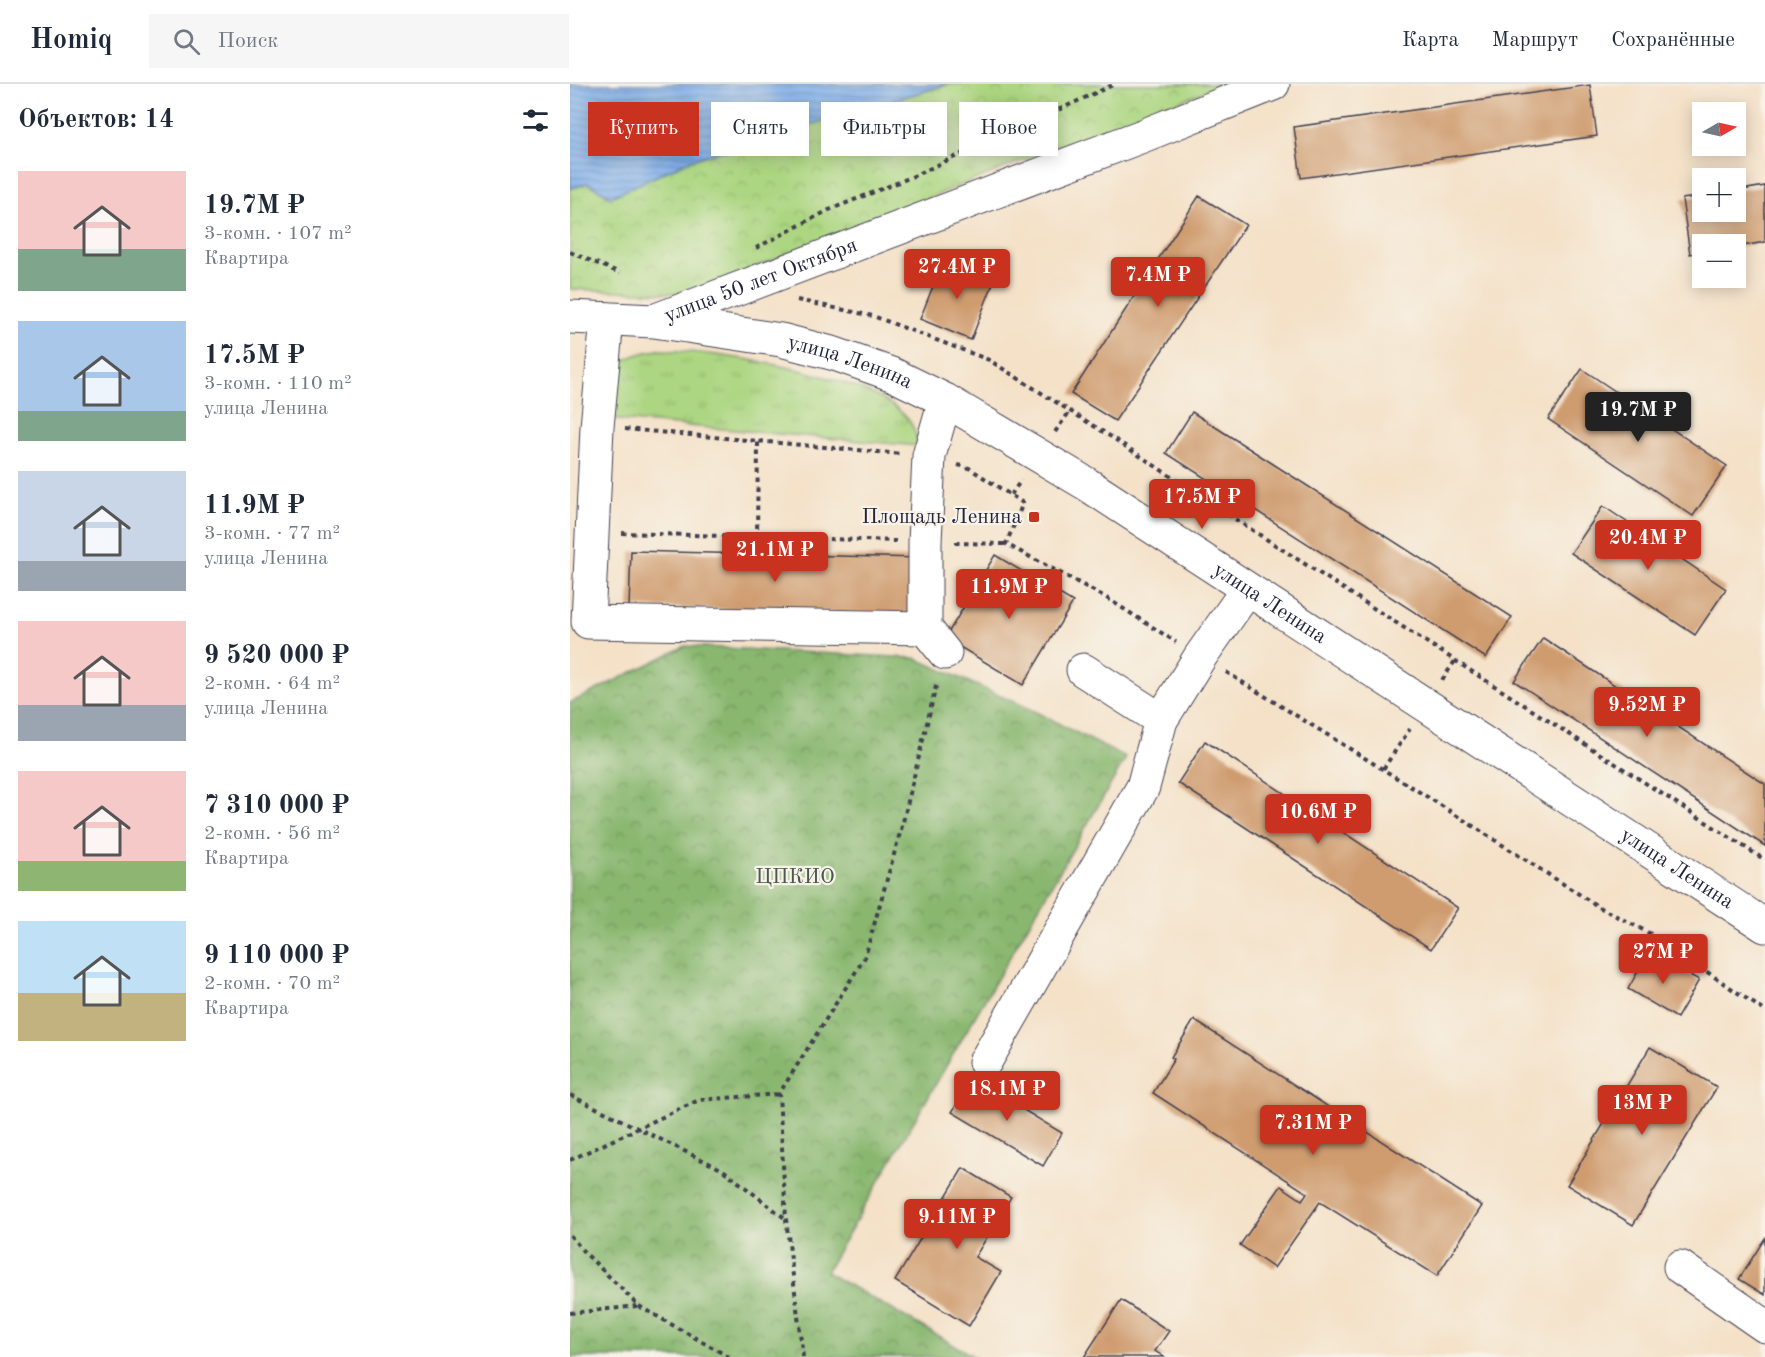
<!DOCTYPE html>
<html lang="ru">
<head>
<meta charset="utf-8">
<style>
  body { margin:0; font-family:"Old Standard TT",serif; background:#f6f6f7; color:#1f2937; height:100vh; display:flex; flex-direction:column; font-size:22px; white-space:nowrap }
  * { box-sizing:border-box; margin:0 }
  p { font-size:20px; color:#747a83 }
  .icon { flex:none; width:33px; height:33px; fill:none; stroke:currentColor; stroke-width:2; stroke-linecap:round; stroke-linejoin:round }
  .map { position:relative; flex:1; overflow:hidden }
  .drawer { display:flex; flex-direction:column; background:#fff; width:570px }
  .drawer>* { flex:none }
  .hud { position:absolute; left:18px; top:18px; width:570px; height:54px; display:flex; gap:12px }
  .needle { width:39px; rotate:81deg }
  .controls { position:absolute; left:1122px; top:18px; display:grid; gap:12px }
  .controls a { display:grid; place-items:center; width:54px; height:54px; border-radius:0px; background:#fff; box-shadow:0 3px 15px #0003; font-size:30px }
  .price { position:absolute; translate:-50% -51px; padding:0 14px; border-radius:6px; background:#c8321e; color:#fff; font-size:20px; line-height:39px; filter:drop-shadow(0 2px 3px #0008) }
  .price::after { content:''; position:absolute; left:50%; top:36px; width:18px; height:14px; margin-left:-9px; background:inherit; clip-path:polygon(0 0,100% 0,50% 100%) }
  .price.current { background:#222; color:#fff }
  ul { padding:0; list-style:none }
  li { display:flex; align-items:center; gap:18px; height:150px; padding:0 18px }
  li span { display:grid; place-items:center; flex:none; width:168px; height:120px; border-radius:0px; color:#555 }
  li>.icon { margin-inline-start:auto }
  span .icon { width:72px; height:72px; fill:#fffc; stroke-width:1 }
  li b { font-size:26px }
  h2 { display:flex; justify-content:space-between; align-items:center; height:72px; padding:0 18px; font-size:26px }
  .pill { padding:0 21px; border-radius:0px; background:#fff; box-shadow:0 3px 15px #0003; font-size:21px; line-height:54px }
  .pill.current { background:#c8321e; color:#fff }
  header { display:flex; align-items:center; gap:36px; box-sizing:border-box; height:84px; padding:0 30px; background:#fff; border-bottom:2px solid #e0e1e3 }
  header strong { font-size:28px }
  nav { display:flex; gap:33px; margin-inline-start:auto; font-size:21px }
  .search { width:420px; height:54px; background:#f6f6f7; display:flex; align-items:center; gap:15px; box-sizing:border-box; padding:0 21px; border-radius:0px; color:#747a83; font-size:22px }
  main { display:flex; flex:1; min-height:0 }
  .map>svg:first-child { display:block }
  .grass { fill:url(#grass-tufts); stroke:#677c5e; stroke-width:1.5 }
  .forest { fill:url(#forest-crowns); stroke:#566c55; stroke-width:1.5 }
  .park { fill:url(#park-crowns); stroke:#677c5e; stroke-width:1.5 }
  .water { fill:url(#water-rules); stroke:#516893; stroke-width:1.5 }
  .building { fill:#cf9c70 }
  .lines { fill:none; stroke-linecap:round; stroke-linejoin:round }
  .minor-casing { stroke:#423f50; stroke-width:35 }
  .path { stroke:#423f50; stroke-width:4; stroke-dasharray:4.5 4.5; stroke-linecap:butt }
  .minor { stroke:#fff; stroke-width:33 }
  .poi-dot { fill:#c8321e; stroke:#f7f3e8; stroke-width:2 }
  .labels { text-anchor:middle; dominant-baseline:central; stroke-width:4.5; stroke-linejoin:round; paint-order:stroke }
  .street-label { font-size:21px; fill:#22223b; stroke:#f7f3e8 }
  .poi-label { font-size:21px; fill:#22223b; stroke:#f7f3e8; text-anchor:end }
  .park-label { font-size:21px; fill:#4b5850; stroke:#f7f3e8 }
</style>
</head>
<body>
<header>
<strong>Homiq</strong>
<div class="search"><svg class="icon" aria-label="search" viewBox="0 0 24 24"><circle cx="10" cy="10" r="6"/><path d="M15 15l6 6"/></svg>Поиск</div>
<nav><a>Карта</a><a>Маршрут</a><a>Сохранённые</a></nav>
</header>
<main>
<section class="drawer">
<h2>Объектов: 14<svg class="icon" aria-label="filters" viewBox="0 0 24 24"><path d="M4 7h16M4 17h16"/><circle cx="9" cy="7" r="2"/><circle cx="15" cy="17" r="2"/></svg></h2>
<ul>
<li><span style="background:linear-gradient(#f6c9c9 65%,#7fa58c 0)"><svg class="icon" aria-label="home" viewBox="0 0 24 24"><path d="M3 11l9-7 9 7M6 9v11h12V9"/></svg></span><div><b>19.7M ₽</b><p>3-комн. · 107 m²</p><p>Квартира</p></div></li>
<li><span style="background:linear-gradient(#a9c7e8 75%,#7fa58c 0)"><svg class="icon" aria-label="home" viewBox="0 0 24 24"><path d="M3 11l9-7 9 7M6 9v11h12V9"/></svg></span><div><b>17.5M ₽</b><p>3-комн. · 110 m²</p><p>улица Ленина</p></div></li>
<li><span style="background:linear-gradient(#c9d6e8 75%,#9aa5b1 0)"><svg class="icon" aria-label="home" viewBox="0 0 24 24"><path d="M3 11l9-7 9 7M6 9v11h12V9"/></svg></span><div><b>11.9M ₽</b><p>3-комн. · 77 m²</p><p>улица Ленина</p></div></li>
<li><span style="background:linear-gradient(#f6c9c9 70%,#9aa5b1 0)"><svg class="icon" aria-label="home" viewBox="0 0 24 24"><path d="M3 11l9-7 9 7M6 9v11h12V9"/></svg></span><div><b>9 520 000 ₽</b><p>2-комн. · 64 m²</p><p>улица Ленина</p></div></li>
<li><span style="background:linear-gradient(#f6c9c9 75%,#8fb573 0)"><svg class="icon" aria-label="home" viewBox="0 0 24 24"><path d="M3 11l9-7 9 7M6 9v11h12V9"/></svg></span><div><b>7 310 000 ₽</b><p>2-комн. · 56 m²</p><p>Квартира</p></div></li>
<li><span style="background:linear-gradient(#bfe0f5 60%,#c2b280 0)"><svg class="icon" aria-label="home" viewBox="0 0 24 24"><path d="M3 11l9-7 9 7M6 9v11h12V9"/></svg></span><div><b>9 110 000 ₽</b><p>2-комн. · 70 m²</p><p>Квартира</p></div></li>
</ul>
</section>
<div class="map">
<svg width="1195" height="1273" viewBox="0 0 1195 1273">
  <defs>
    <pattern id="grass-tufts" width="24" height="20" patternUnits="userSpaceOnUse" patternTransform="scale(1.5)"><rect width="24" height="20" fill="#acd681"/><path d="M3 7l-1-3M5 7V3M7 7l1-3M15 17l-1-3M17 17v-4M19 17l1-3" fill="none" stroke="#94b770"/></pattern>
    <pattern id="forest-crowns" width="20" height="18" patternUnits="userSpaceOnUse" patternTransform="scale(1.5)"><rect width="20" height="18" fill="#89b76f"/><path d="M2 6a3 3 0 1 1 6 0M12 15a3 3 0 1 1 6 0" fill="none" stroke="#70945c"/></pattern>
    <pattern id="park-crowns" width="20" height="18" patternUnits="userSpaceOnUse" patternTransform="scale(1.5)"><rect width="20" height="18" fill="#acd681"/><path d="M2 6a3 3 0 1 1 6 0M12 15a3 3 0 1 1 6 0" fill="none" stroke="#94b770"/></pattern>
    <pattern id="water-rules" width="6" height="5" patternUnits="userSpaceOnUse" patternTransform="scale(1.5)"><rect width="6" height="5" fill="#80afeb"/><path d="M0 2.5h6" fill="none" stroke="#688ec0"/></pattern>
  </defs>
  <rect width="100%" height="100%" fill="#f7f3e8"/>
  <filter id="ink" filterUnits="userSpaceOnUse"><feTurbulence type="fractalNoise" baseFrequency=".0167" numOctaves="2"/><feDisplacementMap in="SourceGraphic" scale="12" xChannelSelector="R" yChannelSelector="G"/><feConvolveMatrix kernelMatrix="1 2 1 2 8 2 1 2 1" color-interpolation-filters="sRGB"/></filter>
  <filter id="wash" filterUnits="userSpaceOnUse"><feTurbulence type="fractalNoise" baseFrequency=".008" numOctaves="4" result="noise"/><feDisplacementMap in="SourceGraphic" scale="24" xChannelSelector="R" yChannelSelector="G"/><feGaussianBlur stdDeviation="1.35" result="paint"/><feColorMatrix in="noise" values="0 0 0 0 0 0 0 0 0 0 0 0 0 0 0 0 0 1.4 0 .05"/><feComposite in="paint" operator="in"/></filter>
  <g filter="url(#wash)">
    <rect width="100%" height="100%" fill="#f4e1c8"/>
    <path class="grass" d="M88,266C145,267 298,290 336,333C344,341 346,352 349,362L38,335C44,291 37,273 88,266Z"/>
    <path class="forest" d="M115,562L345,574L462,626L556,674L256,1188L405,1273H0V619Z"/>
    <path class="park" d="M379,0H656L489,62L118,210L0,205V105L18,99L41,113L121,76Z"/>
    <path class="water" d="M0,0H379L121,76L41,113L18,99L0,105Z"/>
    <g id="blocks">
      <path class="building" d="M1020,1L1027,52L731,94L724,43Z
        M1195,102V158L1166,163V160H1132V168L1120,170L1112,115L1132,112V128H1166V107Z
        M629,112L676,141L545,337L501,310Z
        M373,177L424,197L401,256L350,235Z
        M1012,285L1157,382L1123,432L978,335Z
        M622,328L942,533L916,574L596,369Z
        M1033,422L1156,505L1125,551L1001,469Z
        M61,467L351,474L350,530L59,523Z
        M425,471L503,518L453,601L375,554Z
        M973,554L1195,700V762L944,597Z
        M635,657L888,824L861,865L608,699Z
        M1079,868L1129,896L1107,934L1058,905Z
        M624,936L912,1122L867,1192L750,1118L704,1184L670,1161L711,1102L732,1116L737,1109L583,1009L604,975L601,973Z
        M1080,963L1147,1003L1063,1141L997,1101Z
        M402,995L492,1049L473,1082L382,1028Z
        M393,1084L441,1113L405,1173L431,1188L399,1242L325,1197Z
        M1195,1154V1211L1169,1195Z
        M551,1216L599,1247L585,1267L594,1273H514Z"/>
    </g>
  </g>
  <g filter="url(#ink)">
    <use href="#blocks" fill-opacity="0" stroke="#423f50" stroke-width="1.5"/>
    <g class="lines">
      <g class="minor-casing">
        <g id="minor">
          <path id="s1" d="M0,233L84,237L211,256L265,270L324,291L375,316L515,399L1195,842"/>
          <path d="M37,235L27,343L18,538L355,544"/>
          <path id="s2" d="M86,236L575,51L703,0"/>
          <path d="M375,569L355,544V458L359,372L375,316"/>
          <path d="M513,586L591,636"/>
          <path d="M415,978L573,703L591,636L630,573L677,506"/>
          <path d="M1110,1183L1195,1242"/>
        </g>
      </g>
      <path class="path" d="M186,164L259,126L339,94L545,0
        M0,168L50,189
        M227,216L303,232L419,276L543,354L665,435L1195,776
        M55,345L331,370
        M485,348L500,327
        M388,381L399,384L453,419L436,460L535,513L606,558
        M441,411L451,396
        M52,449L326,457
        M187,453L188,358
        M385,459L436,460
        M656,588L864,717L1029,823L1079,849L1195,927
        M872,596L885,577
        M813,685L840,645
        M0,1011L153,1086L216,1135
        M0,1076L129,1016L209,1010
        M0,1151L13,1167L69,1222L159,1273
        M0,1229L68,1222
        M233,1273L216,1135L209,1010L295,873L332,742L367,598"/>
      <use href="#minor" class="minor"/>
    </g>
  </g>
  <rect class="poi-dot" x="458" y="427" width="12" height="12" rx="3"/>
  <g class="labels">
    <g class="street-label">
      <text stroke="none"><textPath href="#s2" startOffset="112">улица 50 лет Октября</textPath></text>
      <text stroke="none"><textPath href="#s1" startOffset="285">улица Ленина</textPath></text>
      <text stroke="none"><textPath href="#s1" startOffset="771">улица Ленина</textPath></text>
      <text stroke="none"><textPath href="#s1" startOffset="1257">улица Ленина</textPath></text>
    </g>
    <g class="poi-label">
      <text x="452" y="433">Площадь Ленина</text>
    </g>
    <g class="park-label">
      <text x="225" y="793">ЦПКИО</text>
    </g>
  </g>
</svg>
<div class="controls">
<a><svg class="needle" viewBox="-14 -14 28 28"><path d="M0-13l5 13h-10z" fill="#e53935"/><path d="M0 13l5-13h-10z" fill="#747a83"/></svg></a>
<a>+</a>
<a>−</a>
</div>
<b class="price" style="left:387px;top:216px">27.4M ₽</b>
<b class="price" style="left:588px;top:224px">7.4M ₽</b>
<b class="price current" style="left:1068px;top:359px">19.7M ₽</b>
<b class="price" style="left:632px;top:446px">17.5M ₽</b>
<b class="price" style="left:1078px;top:487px">20.4M ₽</b>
<b class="price" style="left:205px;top:499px">21.1M ₽</b>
<b class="price" style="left:439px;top:536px">11.9M ₽</b>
<b class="price" style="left:1077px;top:654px">9.52M ₽</b>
<b class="price" style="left:748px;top:761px">10.6M ₽</b>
<b class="price" style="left:1093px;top:901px">27M ₽</b>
<b class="price" style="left:437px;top:1038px">18.1M ₽</b>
<b class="price" style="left:1072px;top:1052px">13M ₽</b>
<b class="price" style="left:743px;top:1072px">7.31M ₽</b>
<b class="price" style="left:387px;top:1166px">9.11M ₽</b>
<div class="hud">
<a class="pill current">Купить</a>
<a class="pill">Снять</a>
<a class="pill">Фильтры</a>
<a class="pill">Новое</a>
</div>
</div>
</main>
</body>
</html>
